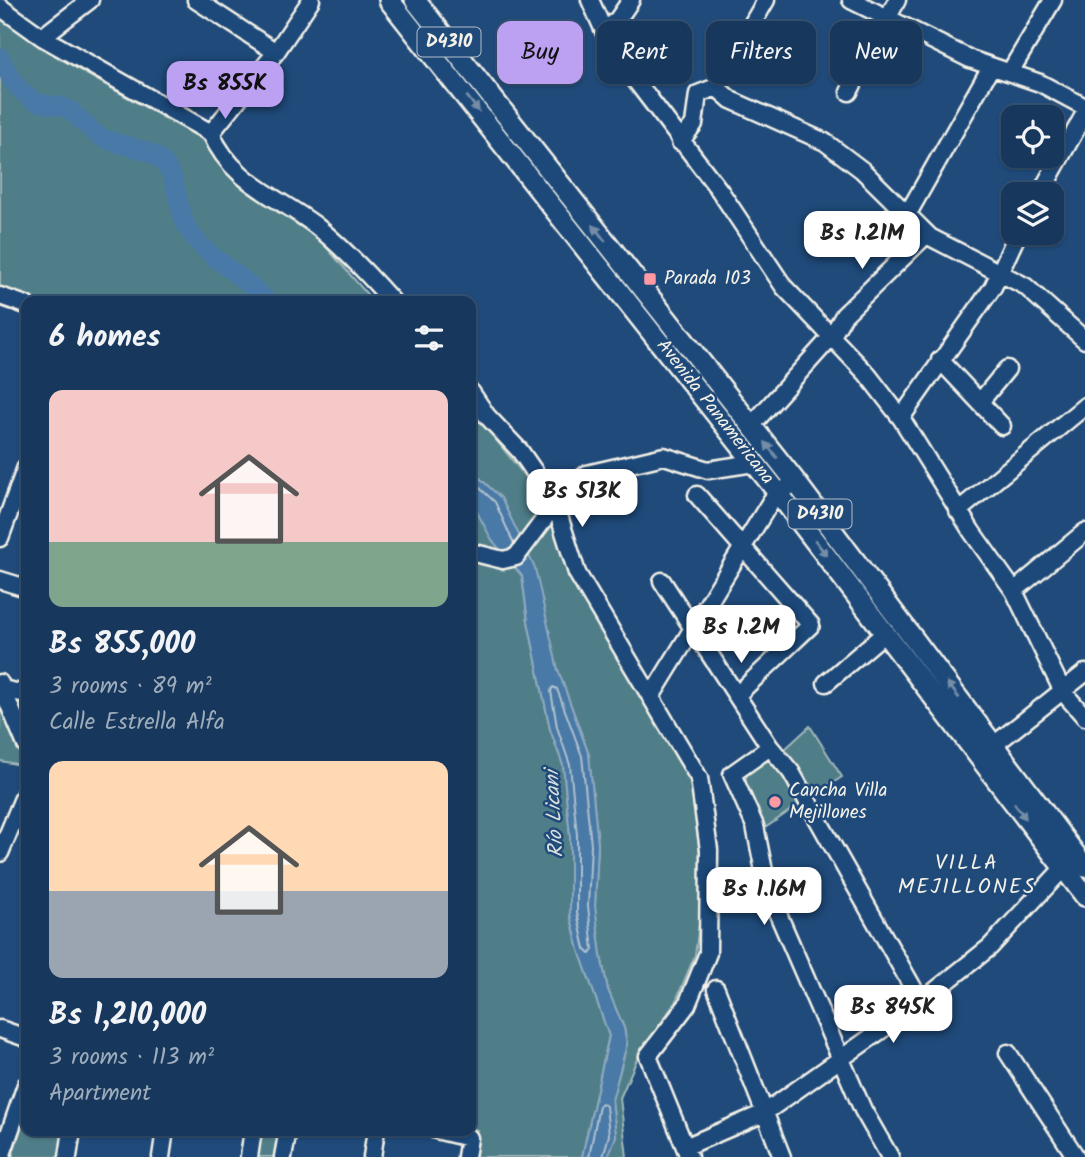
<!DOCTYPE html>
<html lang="en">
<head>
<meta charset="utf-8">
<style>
  body { margin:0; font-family:Kalam,sans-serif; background:#244365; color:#f1f3f6; height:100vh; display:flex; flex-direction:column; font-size:26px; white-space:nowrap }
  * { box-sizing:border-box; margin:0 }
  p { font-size:23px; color:#9eacbb }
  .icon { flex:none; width:38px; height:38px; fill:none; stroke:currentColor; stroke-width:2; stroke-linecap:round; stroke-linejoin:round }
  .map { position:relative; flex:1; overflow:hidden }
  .details { position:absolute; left:21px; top:296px; width:455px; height:840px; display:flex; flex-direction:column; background:#17385c; border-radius:14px; box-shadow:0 2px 5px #0004,0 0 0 2px #365272 }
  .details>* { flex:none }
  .banner { position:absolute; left:497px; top:21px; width:483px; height:63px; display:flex; gap:14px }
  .buttons { position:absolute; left:1001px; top:105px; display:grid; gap:14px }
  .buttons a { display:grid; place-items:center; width:63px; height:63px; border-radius:14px; background:#17385c; box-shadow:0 2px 5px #0004,0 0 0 2px #365272; font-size:35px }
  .price { position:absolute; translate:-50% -60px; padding:0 16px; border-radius:14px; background:#fff; color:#222; font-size:23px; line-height:46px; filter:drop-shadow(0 2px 4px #0008) }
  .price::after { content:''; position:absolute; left:50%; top:42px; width:21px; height:16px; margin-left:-10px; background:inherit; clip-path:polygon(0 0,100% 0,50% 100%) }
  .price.selected { background:#bca0f2; color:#111 }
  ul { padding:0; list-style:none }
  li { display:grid; align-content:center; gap:14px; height:371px; padding:0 28px }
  li span { display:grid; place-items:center; height:217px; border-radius:14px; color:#555 }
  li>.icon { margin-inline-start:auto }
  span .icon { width:126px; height:126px; fill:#fffc; stroke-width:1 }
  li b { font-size:30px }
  h2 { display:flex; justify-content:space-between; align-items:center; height:84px; padding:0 28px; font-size:30px }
  .pill { padding:0 24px; border-radius:14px; background:#17385c; box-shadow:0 2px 5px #0004,0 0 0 2px #365272; font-size:24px; line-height:63px }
  .pill.selected { background:#bca0f2; color:#111 }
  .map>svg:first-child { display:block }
  .green { fill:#4f7e89; stroke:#a2b8b8; stroke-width:2 }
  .water { fill:#4a79a6; stroke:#8ea9c0; stroke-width:2 }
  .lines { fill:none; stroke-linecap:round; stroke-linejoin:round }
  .shore { stroke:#b0c1ce; stroke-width:2 }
  .river { stroke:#4a79a6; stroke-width:19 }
  .minor-casing { stroke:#f4f1e8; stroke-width:21 }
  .major-casing { stroke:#f4f1e8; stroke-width:24 }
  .minor { stroke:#1f4a7a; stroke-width:16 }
  .major { stroke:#1f4a7a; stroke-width:19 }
  .oneway { fill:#748da6 }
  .poi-dot { fill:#ff9aa2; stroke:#1f4a7a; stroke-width:2.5 }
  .labels { text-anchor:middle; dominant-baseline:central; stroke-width:5; stroke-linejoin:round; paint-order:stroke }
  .shield { fill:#1f4a7a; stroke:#b4bfc7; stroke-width:2 }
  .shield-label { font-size:18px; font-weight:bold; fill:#f4f1e8 }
  .poi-label { font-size:19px; fill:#f4f1e8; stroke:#1f4a7a; text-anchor:start }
  .street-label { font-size:19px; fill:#f4f1e8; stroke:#1f4a7a }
  .water-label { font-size:21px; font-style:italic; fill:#dadfde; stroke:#1f4a7a }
  .neighbourhood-label { font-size:21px; letter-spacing:2px; fill:#f4f1e8; stroke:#1f4a7a }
</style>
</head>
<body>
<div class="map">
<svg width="1085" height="1157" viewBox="0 0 1085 1157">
  <rect width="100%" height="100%" fill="#1f4a7a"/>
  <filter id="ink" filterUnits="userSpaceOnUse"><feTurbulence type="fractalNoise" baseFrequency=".0143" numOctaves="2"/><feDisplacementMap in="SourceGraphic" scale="14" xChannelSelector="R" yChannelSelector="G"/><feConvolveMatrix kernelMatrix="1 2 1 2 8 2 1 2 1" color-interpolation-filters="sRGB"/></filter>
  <g filter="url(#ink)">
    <path class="green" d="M397,0H404L785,478L780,481Z
      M0,19L84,73L204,140L247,189L315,234L373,301H35L0,290Z
      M471,409L546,502L521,542L501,498L471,470Z
      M471,501L522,576L528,621L550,729L563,765L570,836V914L579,950L609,1036L582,1157H473L477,1130L471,1128Z
      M554,518L573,582L695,784L703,896L695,955L676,1001L638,1057L620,1098L627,1157H607L616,1136L612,1100L627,1044L624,1028L608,990L601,956L595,906L598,845L589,755L558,670L527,554Z
      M0,692L26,762V766L0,761Z
      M810,726L842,777L814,795L784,750Z
      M772,757L801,803L765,828L744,789L747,773Z
      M26,1111V1130L63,1131L59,1157H12Z
      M259,1131H283L278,1157H255Z"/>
    <path class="water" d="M471,470L501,498L535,568L558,670L589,755L598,845L595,906L601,956L608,990L624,1028L627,1044L612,1100L616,1136L608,1157H582L609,1036L579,950L570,914V836L563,765L550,729L528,621L522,576L492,540L471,501Z"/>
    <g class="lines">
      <path class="shore" d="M471,480L495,502L514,544
        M553,687L557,689L582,756L591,845L588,906L593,950L590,954L585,949L577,913V835L570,765L557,727L551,691Z
        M589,1157L599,1106L602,1103L606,1106L609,1135L603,1157"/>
      <path class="river" d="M0,57C8,75 18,93 37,102C47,106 59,104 68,109C79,116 86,127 96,134C112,145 134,145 152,154C181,169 174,205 188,229C207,260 243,273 266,301"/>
      <g class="minor-casing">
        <path id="minor" d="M196,0L276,52
          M590,0L613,51L720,191L784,287L867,374L901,418L972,532L1014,591L1063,692L1085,717
          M851,0L970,59L1040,83L1085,107
          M0,7L42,37L211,133C231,181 276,196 315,225C343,247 368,274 392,301
          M604,31L618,19L631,0
          M42,37L90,0
          M1010,72L1053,0
          M716,87L731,100L825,142L862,170L930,237L1025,286L1085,340
          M849,92L897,0
          M211,133L276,52L311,0
          M680,142L694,124L698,94L716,87L766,0
          M1040,194L1085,113
          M907,215L991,67
          M0,296L26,305
          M940,360L1002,426
          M471,392L487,416L520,451L554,500L577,573L699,778L709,850L708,953L687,1005L648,1056L689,1157
          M980,402L1007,369
          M901,418L993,287L1018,233
          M752,425L832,336L844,315L927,234
          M697,495L811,625L738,694
          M958,511L1085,406
          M0,538L26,467
          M471,552L503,560L516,557L543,521L554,500L587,474L664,456L708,470L754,463
          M0,580L26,588
          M662,581L770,747L791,772L921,1002
          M1014,591L1085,532
          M0,683L26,745
          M826,683L886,632
          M2,689L26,694
          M652,695L771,501L795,481
          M770,747L732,774L755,826L768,891L863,1110L890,1157
          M985,752L1085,673
          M0,853L26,791
          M716,989L782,1157
          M0,1029L26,1038
          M1008,1053L1076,1157
          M436,1130L469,1138L466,1157
          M685,1147L764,1113L921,1002L990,947L1070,861
          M1,1157L26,1085
          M68,1157L72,1130
          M161,1157L165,1130
          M249,1157L253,1130
          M283,1157L288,1130
          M372,1157L376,1130"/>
      </g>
      <g class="major-casing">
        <path id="major" d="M389,0L779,494L1085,896
          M415,0L795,481L1085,867"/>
      </g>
      <use href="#minor" class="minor"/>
      <use href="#major" class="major"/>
    </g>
    <defs><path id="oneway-solid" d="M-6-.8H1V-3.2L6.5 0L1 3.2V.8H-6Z" transform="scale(1.75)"/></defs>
    <g class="oneway">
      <use href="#oneway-solid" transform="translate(473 104) rotate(52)"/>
      <use href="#oneway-solid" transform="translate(599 233) rotate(-128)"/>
      <use href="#oneway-solid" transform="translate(771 450) rotate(-128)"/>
      <use href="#oneway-solid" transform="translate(821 548) rotate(52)"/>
      <use href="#oneway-solid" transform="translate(953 690) rotate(-127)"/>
      <use href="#oneway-solid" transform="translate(1020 811) rotate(53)"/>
    </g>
  </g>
  <g class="poi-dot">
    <rect x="643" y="272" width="14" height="14" rx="3.5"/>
    <circle cx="775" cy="802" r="7"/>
  </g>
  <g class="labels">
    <g class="shield">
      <rect x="417.5" y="27.5" width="63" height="29" rx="5"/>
      <rect x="788.5" y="499.5" width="63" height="29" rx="5"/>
    </g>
    <g class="shield-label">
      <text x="449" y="42">D4310</text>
      <text x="820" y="514">D4310</text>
    </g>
    <g class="poi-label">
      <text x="664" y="279">Parada 103</text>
      <text x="789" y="791">Cancha Villa<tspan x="789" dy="22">Mejillones</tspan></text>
    </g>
    <g class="street-label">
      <text transform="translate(715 412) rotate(52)">Avenida Panamericana</text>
    </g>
    <g class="water-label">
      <text transform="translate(555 814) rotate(-93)">Río Licani</text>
    </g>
    <g class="neighbourhood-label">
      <text x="967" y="863">VILLA<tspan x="967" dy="24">MEJILLONES</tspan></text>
    </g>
  </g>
</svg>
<div class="buttons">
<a><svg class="icon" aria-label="locate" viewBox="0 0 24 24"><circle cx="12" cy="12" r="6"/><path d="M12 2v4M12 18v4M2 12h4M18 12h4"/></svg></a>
<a><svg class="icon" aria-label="layers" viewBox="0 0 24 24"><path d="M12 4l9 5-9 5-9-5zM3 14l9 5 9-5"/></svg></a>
</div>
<b class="price selected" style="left:225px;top:121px">Bs 855K</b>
<b class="price" style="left:862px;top:271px">Bs 1.21M</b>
<b class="price" style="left:582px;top:529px">Bs 513K</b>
<b class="price" style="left:741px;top:665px">Bs 1.2M</b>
<b class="price" style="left:764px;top:927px">Bs 1.16M</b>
<b class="price" style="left:893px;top:1045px">Bs 845K</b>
<div class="banner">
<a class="pill selected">Buy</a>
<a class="pill">Rent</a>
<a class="pill">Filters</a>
<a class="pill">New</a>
</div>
<section class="details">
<h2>6 homes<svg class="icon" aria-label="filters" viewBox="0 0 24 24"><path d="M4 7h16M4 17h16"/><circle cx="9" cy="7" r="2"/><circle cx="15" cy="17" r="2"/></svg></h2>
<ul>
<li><span style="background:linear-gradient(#f6c9c9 70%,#7fa58c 0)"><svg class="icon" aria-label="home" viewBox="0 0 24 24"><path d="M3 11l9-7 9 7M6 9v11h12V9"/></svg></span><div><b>Bs 855,000</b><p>3 rooms · 89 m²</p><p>Calle Estrella Alfa</p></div></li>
<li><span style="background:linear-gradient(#ffd9b3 60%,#9aa5b1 0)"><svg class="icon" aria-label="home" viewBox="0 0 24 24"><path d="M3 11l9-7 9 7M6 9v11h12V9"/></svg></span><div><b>Bs 1,210,000</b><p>3 rooms · 113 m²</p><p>Apartment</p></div></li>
</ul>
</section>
</div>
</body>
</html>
